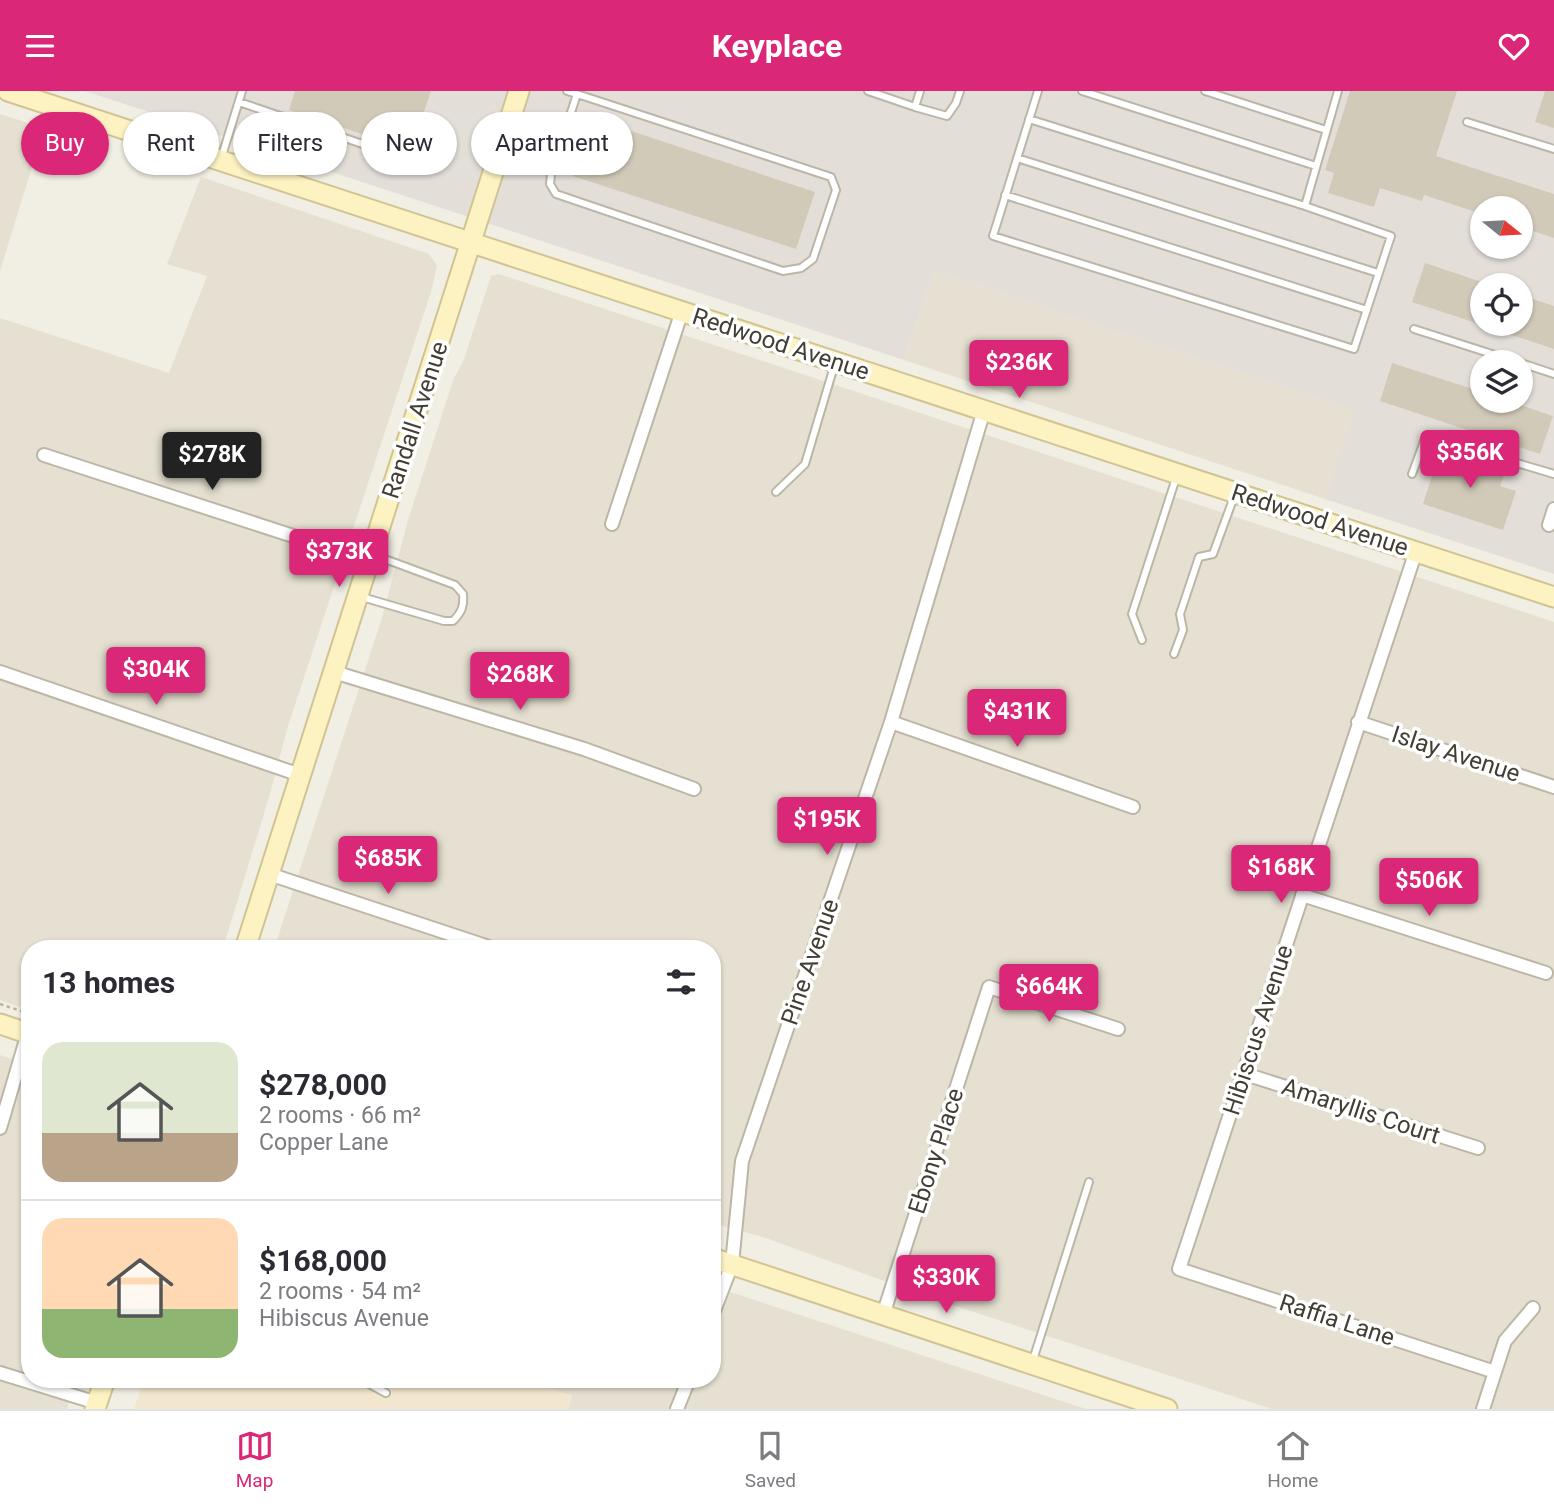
<!DOCTYPE html>
<html lang="en">
<head>
<meta charset="utf-8">
<style>
  body { margin:0; font-family:Roboto,sans-serif; background:#f7f7f7; color:#2b2b33; height:100vh; display:flex; flex-direction:column; font-size:26px; white-space:nowrap }
  * { box-sizing:border-box; margin:0 }
  p { font-size:23px; color:#7c7c81 }
  .icon { flex:none; width:38px; height:38px; fill:none; stroke:currentColor; stroke-width:2; stroke-linecap:round; stroke-linejoin:round }
  .map { position:relative; flex:1; overflow:hidden }
  .panel { position:absolute; left:21px; top:849px; width:700px; height:448px; display:flex; flex-direction:column; background:#fff; border-radius:28px; box-shadow:0 2px 5px #0004 }
  .panel>* { flex:none }
  .guide { position:absolute; left:21px; top:21px; width:700px; height:63px; display:flex; gap:14px }
  .needle { width:46px; rotate:108deg }
  .controls { position:absolute; left:1470px; top:105px; display:grid; gap:14px }
  .controls a { display:grid; place-items:center; width:63px; height:63px; border-radius:50%; background:#fff; box-shadow:0 2px 5px #0004; font-size:35px }
  .price { position:absolute; translate:-50% -60px; padding:0 16px; border-radius:7px; background:#db2777; color:#fff; font-size:23px; line-height:46px; filter:drop-shadow(0 2px 4px #0008) }
  .price::after { content:''; position:absolute; left:50%; top:42px; width:21px; height:16px; margin-left:-10px; background:inherit; clip-path:polygon(0 0,100% 0,50% 100%) }
  .price.active { background:#222; color:#fff }
  ul { padding:0; list-style:none }
  li { display:flex; align-items:center; gap:21px; height:175px; padding:0 21px }
  li+li { border-top:2px solid #e1e1e2 }
  li span { display:grid; place-items:center; flex:none; width:196px; height:140px; border-radius:21px; color:#555 }
  li>.icon { margin-inline-start:auto }
  span .icon { width:84px; height:84px; fill:#fffc; stroke-width:1 }
  li b { font-size:30px }
  h2 { display:flex; justify-content:space-between; align-items:center; height:84px; padding:0 21px; font-size:30px }
  .pill { padding:0 24px; border-radius:32px; background:#fff; box-shadow:0 2px 5px #0004; font-size:24px; line-height:63px }
  .pill.active { background:#db2777; color:#fff }
  header { display:flex; justify-content:space-between; align-items:center; height:91px; padding:0 21px; background:#db2777; color:#fff; font-size:32px; font-weight:700 }
  .tabs { display:flex; justify-content:space-around; align-items:center; height:98px; border-top:2px solid #e1e1e2; background:#fff; font-size:19px; color:#7c7c81 }
  .tabs a { display:grid; justify-items:center; gap:4px }
  .tabs .active { color:#db2777 }
  .map>svg:first-child { display:block }
  .residential { fill:#e5e0d1 }
  .commercial { fill:#f3e6ce }
  .industrial { fill:#e3dfd8; fill-rule:evenodd }
  .building { fill:#d2cab9 }
  .lines { fill:none; stroke-linecap:round; stroke-linejoin:round }
  .lane-casing { stroke:#bcb6a6; stroke-width:10 }
  .street-casing { stroke:#bcb6a6; stroke-width:16 }
  .secondary-casing { stroke:#d0c494; stroke-width:23 }
  .path { stroke:#bdb398; stroke-width:2.5; stroke-dasharray:3.5 3.5; stroke-linecap:butt }
  .lane { stroke:#fff; stroke-width:6 }
  .street { stroke:#fff; stroke-width:12 }
  .secondary { stroke:#fcf2c2; stroke-width:19 }
  .labels { text-anchor:middle; dominant-baseline:central; stroke-width:7; stroke-linejoin:round; paint-order:stroke }
  .street-label { font-size:24px; fill:#423e34; stroke:#fff }
</style>
</head>
<body>
<header><svg class="icon" aria-label="menu" viewBox="0 0 24 24"><path d="M4 6h16M4 12h16M4 18h16"/></svg>Keyplace<svg class="icon" aria-label="heart" viewBox="0 0 24 24"><path d="M12 20l-8-8c-3-5 5-10 8-4 3-6 11-1 8 4z"/></svg></header>
<div class="map">
<svg width="1554" height="1318" viewBox="0 0 1554 1318">
  <rect width="100%" height="100%" fill="#f1eee3"/>
  <path class="residential" d="M0,23L44,37L0,180Z
    M201,86L429,163L437,175L431,201L288,635L270,703L223,857L30,858V920L0,909V227L169,282L207,185L167,173Z
    M934,180L1355,319L1325,408L904,269Z
    M499,183L1554,531V1318H1272L931,1207L763,1146L712,1132V858H274L382,527L408,429L454,287L463,271L491,185Z
    M0,964L30,974V1288H77L67,1318H0Z
    M712,1195L1086,1318H568L572,1305L519,1288H712Z"/>
  <path class="commercial" d="M144,1288H519L572,1305L568,1318H134Z"/>
  <path class="industrial" d="M85,0H1554V483L1325,408L1354,319L934,180L904,269ZM1482,117H1521V156H1482ZM1482,194H1521V233H1482ZM1482,271H1521V310H1482Z"/>
  <path class="building" d="M295,0H431L411,59L289,19Z
    M1350,0H1457L1436,65L1554,103V147L1521,136V117H1482V123L1424,104L1422,110L1380,97L1374,116L1328,102L1334,82L1325,79Z
    M1545,0H1554V37L1535,31Z
    M592,27L815,101L796,158L573,85Z
    M1425,172L1482,191V234L1412,211Z
    M1521,204L1554,215V258L1485,235V233H1521Z
    M1392,272L1482,301V310H1508L1553,325L1540,363L1380,310Z
    M1441,357L1506,379L1500,395L1516,400L1503,439L1423,413Z"/>
  <g class="lines">
    <g class="lane-casing">
      <path id="lane" d="M567,0L577,3L831,86L836,99L813,168L801,177L783,180L556,103L550,93L551,83L577,3
        M868,0L915,16L920,0
        M1038,0L993,145L1354,258L1391,145L1305,115L1338,0
        M1082,0L1316,75
        M1205,0L1326,39
        M239,11L433,77
        M915,16L947,25L956,12L960,0
        M1029,28L1305,115
        M1467,31L1554,58
        M1017,67L1378,182
        M221,68L242,0
        M1005,104L1367,219
        M1414,238L1517,271
        M1521,272L1554,283
        M1412,383L1426,345L1554,383
        M776,401L805,373L835,272
        M362,506L444,530H453C462,521 464,515 463,503L455,494L374,464
        M1142,549L1132,523L1177,384
        M1174,563L1183,539L1180,523L1199,466L1213,463L1235,403
        M1033,1269L1089,1091
        M360,1288L386,1302"/>
    </g>
    <g class="street-casing">
      <path id="street" d="M44,364L370,470
        M612,433L682,220
        M1549,434L1554,418
        M1416,460L1179,1178L1495,1281
        M0,581L300,684
        M334,581L584,658L694,698
        M891,631L1133,716
        M1358,631L1554,696
        M269,783L495,858
        M1302,804L1546,882
        M1245,983L1478,1057
        M0,1037L28,942
        M883,1224L989,896L1118,938
        M712,1225L732,1173L742,1070L891,631L984,319
        M0,1282L97,1312
        M677,1318L689,1288
        M1483,1318L1505,1250L1533,1217"/>
    </g>
    <g class="secondary-casing">
      <path id="secondary" d="M8,0L1554,506
        M245,858L519,0
        M0,933L30,943
        M712,1167L1167,1318
        M95,1318L105,1288"/>
    </g>
    <path class="path" d="M0,913L30,923"/>
    <use href="#lane" class="lane"/>
    <use href="#street" class="street"/>
    <use href="#secondary" class="secondary"/>
  </g>
  <g class="labels">
    <g class="street-label">
      <text transform="translate(781 253) rotate(18)">Redwood Avenue</text>
      <text transform="translate(415 329) rotate(-72)">Randall Avenue</text>
      <text transform="translate(1320 429) rotate(18)">Redwood Avenue</text>
      <text transform="translate(1456 663) rotate(18)">Islay Avenue</text>
      <text transform="translate(810 871) rotate(-71)">Pine Avenue</text>
      <text transform="translate(1258 939) rotate(-72)">Hibiscus Avenue</text>
      <text transform="translate(1361 1020) rotate(18)">Amaryllis Court</text>
      <text transform="translate(936 1060) rotate(-72)">Ebony Place</text>
      <text transform="translate(1337 1229) rotate(18)">Raffia Lane</text>
    </g>
  </g>
</svg>
<div class="controls">
<a><svg class="needle" viewBox="-14 -14 28 28"><path d="M0-13l5 13h-10z" fill="#e53935"/><path d="M0 13l5-13h-10z" fill="#7c7c81"/></svg></a>
<a><svg class="icon" aria-label="locate" viewBox="0 0 24 24"><circle cx="12" cy="12" r="6"/><path d="M12 2v4M12 18v4M2 12h4M18 12h4"/></svg></a>
<a><svg class="icon" aria-label="layers" viewBox="0 0 24 24"><path d="M12 4l9 5-9 5-9-5zM3 14l9 5 9-5"/></svg></a>
</div>
<b class="price" style="left:1019px;top:309px">$236K</b>
<b class="price" style="left:1470px;top:399px">$356K</b>
<b class="price active" style="left:212px;top:401px">$278K</b>
<b class="price" style="left:339px;top:498px">$373K</b>
<b class="price" style="left:156px;top:616px">$304K</b>
<b class="price" style="left:520px;top:621px">$268K</b>
<b class="price" style="left:1017px;top:658px">$431K</b>
<b class="price" style="left:827px;top:766px">$195K</b>
<b class="price" style="left:388px;top:805px">$685K</b>
<b class="price" style="left:1281px;top:814px">$168K</b>
<b class="price" style="left:1429px;top:827px">$506K</b>
<b class="price" style="left:1049px;top:933px">$664K</b>
<b class="price" style="left:946px;top:1224px">$330K</b>
<div class="guide">
<a class="pill active">Buy</a>
<a class="pill">Rent</a>
<a class="pill">Filters</a>
<a class="pill">New</a>
<a class="pill">Apartment</a>
</div>
<section class="panel">
<h2>13 homes<svg class="icon" aria-label="filters" viewBox="0 0 24 24"><path d="M4 7h16M4 17h16"/><circle cx="9" cy="7" r="2"/><circle cx="15" cy="17" r="2"/></svg></h2>
<ul>
<li><span style="background:linear-gradient(#dfe7d0 65%,#b9a48a 0)"><svg class="icon" aria-label="home" viewBox="0 0 24 24"><path d="M3 11l9-7 9 7M6 9v11h12V9"/></svg></span><div><b>$278,000</b><p>2 rooms · 66 m²</p><p>Copper Lane</p></div></li>
<li><span style="background:linear-gradient(#ffd9b3 65%,#8fb573 0)"><svg class="icon" aria-label="home" viewBox="0 0 24 24"><path d="M3 11l9-7 9 7M6 9v11h12V9"/></svg></span><div><b>$168,000</b><p>2 rooms · 54 m²</p><p>Hibiscus Avenue</p></div></li>
</ul>
</section>
</div>
<nav class="tabs">
<a class="active"><svg class="icon" aria-label="map" viewBox="0 0 24 24"><path d="M3 6l6-2 6 2 6-2v14l-6 2-6-2-6 2zM9 4v14M15 6v14"/></svg>Map</a>
<a><svg class="icon" aria-label="saved" viewBox="0 0 24 24"><path d="M7 4h10v16l-5-4-5 4z"/></svg>Saved</a>
<a><svg class="icon" aria-label="home" viewBox="0 0 24 24"><path d="M3 11l9-7 9 7M6 9v11h12V9"/></svg>Home</a>
</nav>
</body>
</html>
